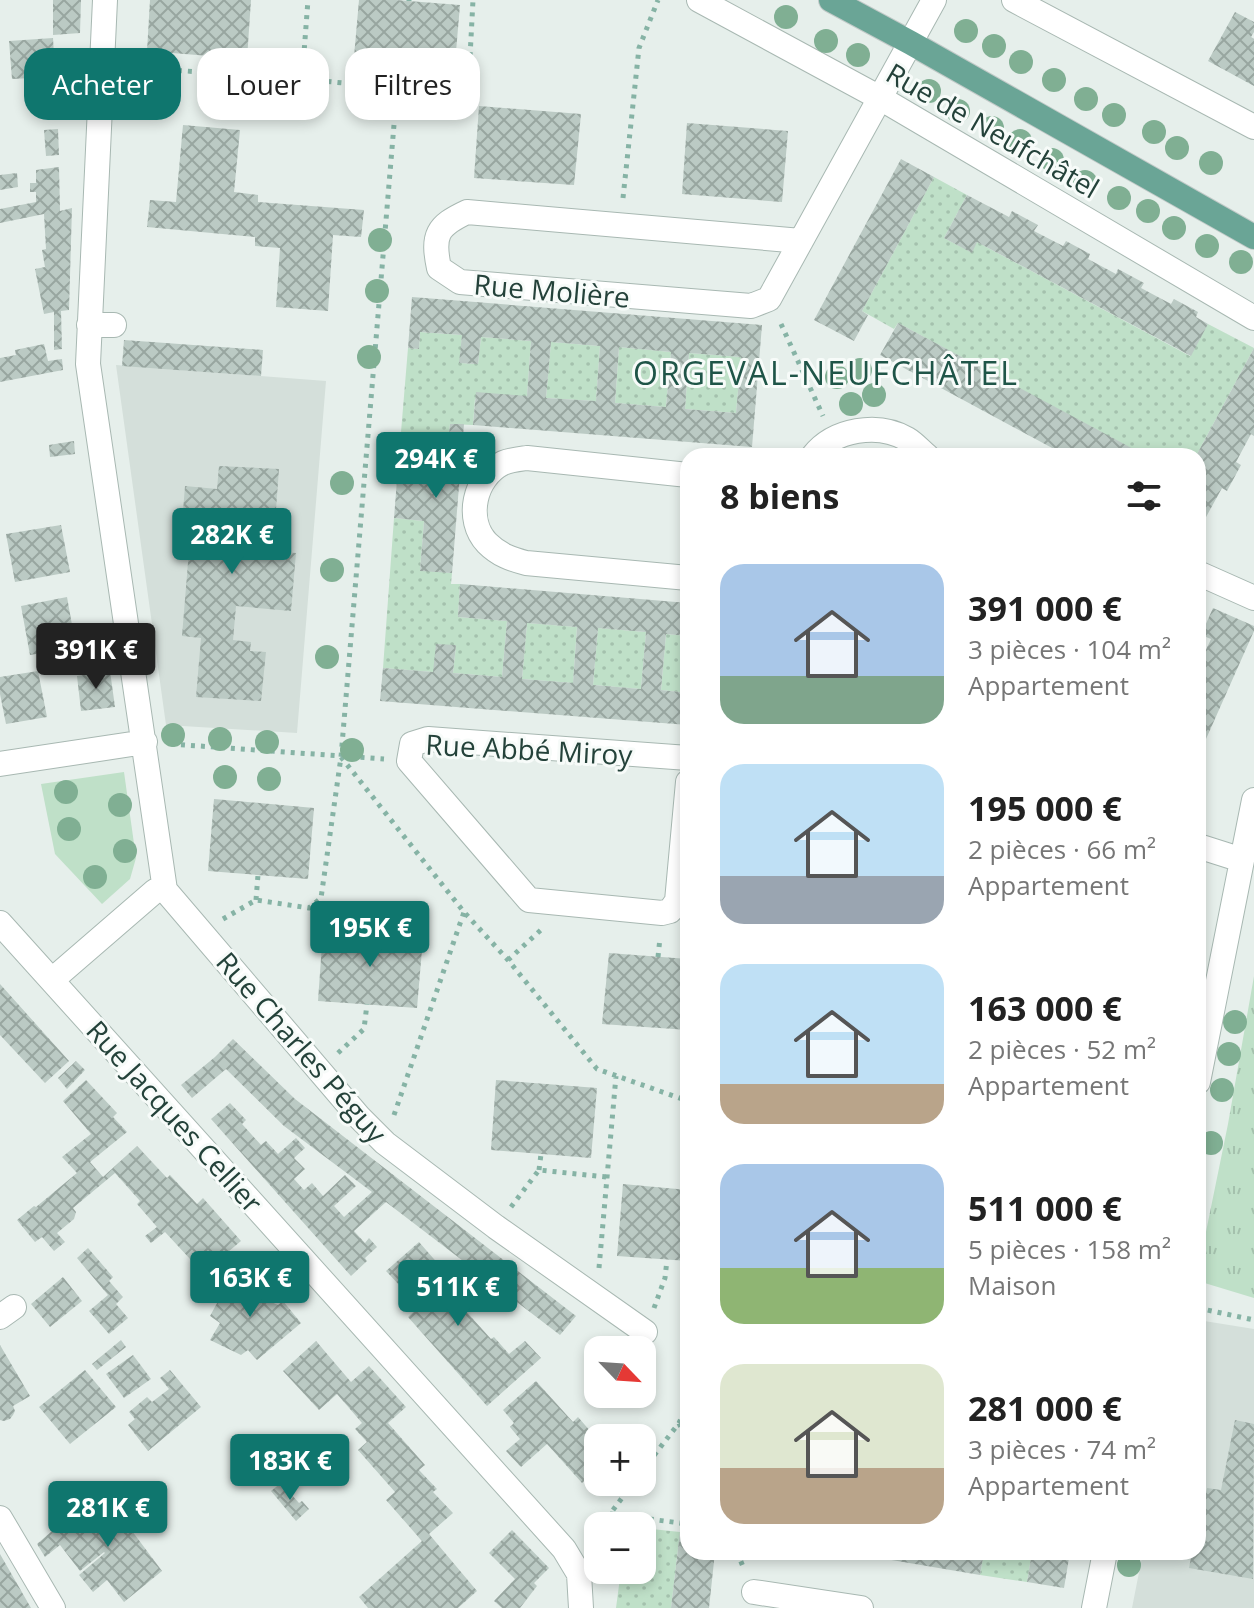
<!DOCTYPE html>
<html lang="fr">
<head>
<meta charset="utf-8">
<style>
  body { margin:0; font-family:"Open Sans",sans-serif; background:#f6f6f6; color:#222; height:100vh; display:flex; flex-direction:column; font-size:30px; white-space:nowrap }
  * { box-sizing:border-box; margin:0 }
  p { font-size:26px; color:#767676 }
  .icon { flex:none; width:44px; height:44px; fill:none; stroke:currentColor; stroke-width:2; stroke-linecap:round; stroke-linejoin:round }
  .map { position:relative; flex:1; overflow:hidden }
  .panel { position:absolute; left:680px; top:448px; width:526px; height:1112px; display:flex; flex-direction:column; background:#fff; border-radius:24px; box-shadow:0 4px 12px #0003 }
  .panel>* { flex:none }
  .banner { position:absolute; left:24px; top:48px; width:536px; height:72px; display:flex; gap:16px }
  .needle { width:52px; rotate:115deg }
  .buttons { position:absolute; left:584px; top:1336px; display:grid; gap:16px }
  .buttons a { display:grid; place-items:center; width:72px; height:72px; border-radius:16px; background:#fff; box-shadow:0 4px 12px #0003; font-size:40px }
  .price { position:absolute; translate:-50% -68px; padding:0 18px; border-radius:8px; background:#0f766e; color:#fff; font-size:26px; line-height:52px; filter:drop-shadow(0 2px 4px #0008) }
  .price::after { content:''; position:absolute; left:50%; top:48px; width:24px; height:18px; margin-left:-12px; background:inherit; clip-path:polygon(0 0,100% 0,50% 100%) }
  .price.on { background:#222; color:#fff }
  ul { padding:0; list-style:none }
  li { display:flex; align-items:center; gap:24px; height:200px; padding:0 40px }
  li span { display:grid; place-items:center; flex:none; width:224px; height:160px; border-radius:24px; color:#555 }
  li>.icon { margin-inline-start:auto }
  span .icon { width:96px; height:96px; fill:#fffc; stroke-width:1 }
  li b { font-size:34px }
  h2 { display:flex; justify-content:space-between; align-items:center; height:96px; padding:0 40px; font-size:34px }
  .chip { padding:0 28px; border-radius:24px; background:#fff; box-shadow:0 4px 12px #0003; font-size:28px; line-height:72px }
  .chip.on { background:#0f766e; color:#fff }
  .map>svg:first-child { display:block }
  .built { fill:#d4dfda }
  .grass { fill:url(#grass-tufts) }
  .park { fill:#bfe0c8 }
  .garden { fill:url(#garden-dots) }
  .building { fill:url(#building-cross-hatch); fill-rule:evenodd }
  .lines { fill:none; stroke-linecap:round; stroke-linejoin:round }
  .minor-casing { stroke:#a8b8b2; stroke-width:26 }
  .major-casing { stroke:#c2cac8; stroke-width:26 }
  .path { stroke:#86b3a5; stroke-width:5; stroke-dasharray:4 6; stroke-linecap:butt }
  .minor { stroke:#fff; stroke-width:24 }
  .major { stroke:#6aa596; stroke-width:24 }
  .tree { fill:#80af93 }
  .labels { text-anchor:middle; dominant-baseline:central; stroke-width:6; stroke-linejoin:round; paint-order:stroke }
  .street-label { font-size:28px; fill:#24423a; stroke:#f7fbf9 }
  .quarter-label { font-size:32px; letter-spacing:2px; fill:#1f5548; stroke:#f7fbf9 }
</style>
</head>
<body>
<div class="map">
<svg width="1254" height="1608" viewBox="0 0 1254 1608">
  <defs>
    <pattern id="grass-tufts" width="24" height="20" patternUnits="userSpaceOnUse" patternTransform="scale(2)"><rect width="24" height="20" fill="#bfe0c8"/><path d="M3 7l-1-3M5 7V3M7 7l1-3M15 17l-1-3M17 17v-4M19 17l1-3" fill="none" stroke="#a4c1ad"/></pattern>
    <pattern id="garden-dots" width="8" height="8" patternUnits="userSpaceOnUse" patternTransform="scale(2)"><rect width="8" height="8" fill="#bfe0c8"/><path d="M2 2h.1M6 6h.1" fill="none" stroke="#a4c1ad" stroke-width="1.8" stroke-linecap="round"/></pattern>
    <pattern id="building-cross-hatch" width="8" height="8" patternUnits="userSpaceOnUse" patternTransform="scale(2)"><rect width="8" height="8" fill="#bbcac4"/><path d="M0 0l8 8M0 8l8-8" fill="none" stroke="#98a6a0"/></pattern>
  </defs>
  <rect width="100%" height="100%" fill="#e6efeb"/>
  <path class="built" d="M116,365L326,381L297,733L166,725Z
    M1198,1320L1254,1329V1608H1132L1143,1552H1198Z"/>
  <path class="grass" d="M1254,976V1298L1198,1281V1271L1228,1124Z"/>
  <path class="park" d="M124,772L136,858L130,879L102,904L55,854L41,784Z"/>
  <path class="garden" d="M934,177L967,195L944,238L971,252L977,242L1190,356L1208,324L1254,348L1196,456H1136L1138,452L898,323L894,329L862,311Z
    M420,332L462,335L460,363L478,364L481,337L531,341L527,396L475,399L473,425L450,424L449,434L431,433L427,483L397,480L408,348L419,349Z
    M551,342L600,346L596,401L546,398Z
    M619,347L671,352L666,407L615,403Z
    M689,353L741,357L736,413L685,409Z
    M394,518L424,521L420,570L452,573L451,584H460L458,617L507,621L502,677L453,673L456,646L433,672L383,668Z
    M527,623L577,627L573,683L522,679Z
    M598,628L646,632L641,689L593,685Z
    M666,634L688,636V693L661,690Z
    M642,1528L680,1532L671,1608H616L621,1570H642Z
    M984,1552H1032L1027,1582L980,1575Z"/>
  <path class="building" d="M53,0H81L80,33L53,35Z
    M150,0H251L247,59L147,51Z
    M359,0H396L460,5L454,75L353,68Z
    M1235,12L1254,22V32L1251,37L1254,39V86L1208,61Z
    M53,38L55,73L31,75V78L12,79L9,41Z
    M479,106L581,114L574,185L474,178Z
    M687,123L788,131L782,202L682,194Z
    M183,125L240,130L234,192L258,195V202L364,210L361,237L333,235L328,311L276,307L280,248L255,246V237L147,227L150,200L176,202Z
    M58,129L59,155L46,156L44,130Z
    M901,159L934,177L862,311L868,315L854,341L814,320Z
    M59,167L60,211L72,208L69,310L61,311L62,349L54,350V312L44,314L35,269L45,267L42,250L46,249L44,214L0,223V209L36,202V192H30V183H36V170Z
    M17,173L18,187L0,190V175Z
    M967,195L1009,217L1012,211L1038,225L1034,231L1063,246L1066,241L1090,254L1088,259L1116,274L1118,269L1144,283L1141,288L1171,304L1174,299L1198,312L1196,317L1208,324L1191,356L977,242L972,253L944,238Z
    M412,297L762,325L752,447L473,425L476,392L527,396L531,341L481,337L478,364L459,363L462,335L420,332L419,349L408,348ZM551,342L600,346L596,401L546,398ZM619,347L671,352L666,407L615,403ZM689,353L741,357L736,413L685,409Z
    M898,323L1033,395L1139,452L1136,456H1067L1015,428L880,355Z
    M124,340L263,350L261,376L122,366Z
    M44,344L48,361L62,359L63,370L0,382V358L16,355L15,350Z
    M1254,348V436L1251,434L1236,462L1241,465L1227,491L1222,488L1200,528L1198,526V456H1196Z
    M450,424H464L452,573L420,571L424,521L394,518L397,480L427,483L431,432L449,434Z
    M74,441L75,454L50,457L49,445Z
    M219,466L279,469L275,523L272,527H266L264,550L296,553L291,611L236,606L233,640L251,642L250,651L266,652L261,701L196,697L201,638L182,636L190,538L181,537L185,486L217,489Z
    M61,525L70,572L15,582L6,534Z
    M460,584L688,603V636L666,634L661,690L688,693V725L380,701L383,668L433,672L436,644L456,645L453,673L502,677L507,621L458,617ZM527,623L577,627L573,683L522,679ZM598,628L646,632L641,689L593,685Z
    M67,597L76,647L30,655L21,606Z
    M1213,608L1254,626V631L1198,757V667L1211,639L1201,635Z
    M38,671L47,717L6,724L0,694V677Z
    M110,671L115,707L81,711L77,676Z
    M214,799L314,808L308,879L208,871Z
    M323,930L423,938L417,1008L318,1001Z
    M609,953L688,959V1030L602,1024Z
    M0,984L69,1061L45,1083L0,1035Z
    M233,1039L295,1099L576,1316L560,1335L386,1202L354,1231L365,1243L369,1238L377,1247L365,1258L367,1261L351,1276L211,1119L230,1103L246,1120L242,1124L261,1145L266,1141L278,1154L296,1138L305,1148L294,1158L305,1169L294,1179L304,1190L312,1183L323,1196L345,1175L356,1186L334,1206L344,1217L372,1192L284,1126L226,1069L192,1098L181,1085L215,1057Z
    M76,1061L85,1070L67,1089L58,1078Z
    M86,1080L117,1113L113,1117L127,1132L90,1162L103,1177L137,1146L167,1178L170,1175L197,1204L203,1198L241,1241L203,1273L165,1232L151,1243L145,1236L157,1227L137,1204L140,1201L115,1173L73,1208L76,1212L74,1219L57,1233L65,1242L54,1251L42,1237L35,1242L17,1220L34,1206L36,1207L77,1173L62,1157L91,1134L63,1101Z
    M496,1080L597,1088L591,1158L491,1150Z
    M623,1184L688,1190V1261L617,1256Z
    M419,1242L462,1291L455,1299L491,1339L494,1337L509,1354L525,1341L541,1358L487,1406L408,1317L422,1304L405,1285L402,1288L386,1271Z
    M88,1248L113,1277L109,1281L123,1297L116,1304L128,1318L109,1334L89,1311L108,1295L77,1258Z
    M234,1272L265,1288L260,1297L278,1305L283,1301L301,1323L257,1360L248,1350L241,1355L210,1340L220,1323L210,1316Z
    M63,1277L82,1301L50,1327L31,1304Z
    M121,1340L126,1347L97,1370L92,1364Z
    M316,1341L351,1382L369,1366L406,1407L388,1423L425,1465L419,1470L437,1489L433,1492L453,1513L429,1534L477,1591L458,1608H368L359,1597L422,1541L386,1500L395,1492L358,1450L367,1442L355,1429L362,1423L337,1394L319,1410L283,1371Z
    M0,1345L30,1396L13,1406L15,1411L13,1415L10,1419L4,1421L0,1420Z
    M133,1355L151,1379L124,1398L106,1374Z
    M85,1370L116,1407L70,1444L39,1407Z
    M170,1370L201,1407L148,1451L128,1425L135,1419L129,1412L147,1397L152,1402L169,1389L160,1378Z
    M536,1381L573,1422L578,1417L598,1440V1468L582,1483L547,1444L521,1467L506,1451L520,1439L510,1427L514,1423L503,1410Z
    M1235,1420L1254,1424L1253,1579L1189,1568L1192,1552H1198V1527L1207,1488L1221,1490Z
    M281,1483L299,1503L302,1501L309,1509L296,1521L271,1491Z
    M143,1492L157,1509L132,1531L162,1571L124,1602L107,1580L93,1592L79,1575L105,1553L104,1552L80,1571L60,1545L45,1557L37,1544L73,1513L87,1530L95,1523L99,1529Z
    M512,1530L549,1568L534,1583L537,1586L520,1608H502L494,1601L515,1579L489,1553Z
    M680,1532L688,1533V1552H715L709,1608H671Z
    M856,1552H984L980,1575L856,1554Z
    M1032,1552H1070L1064,1588L1027,1582Z
    M0,1554L31,1608H0Z"/>
  <g class="lines">
    <g class="minor-casing">
      <path id="minor" d="M105,0L88,364L165,890L359,1117L385,1143L496,1227L645,1332
        M699,0L880,98L1254,318
        M1014,0L1254,127
        M801,241L467,212C437,226 432,235 439,268L460,282L751,306L769,299L934,0
        M89,325H114
        M813,456C834,429 878,422 907,439C914,443 921,451 927,456
        M688,475L527,458C520,459 510,460 503,463C474,477 465,520 487,543C499,555 511,559 526,563L688,578
        M1198,573L1254,598
        M688,758L428,739L412,744L409,761L529,900L662,913L670,911L677,901L688,782
        M0,764L145,742
        M1198,846L1242,860
        M0,923L564,1549L579,1574L581,1608
        M52,980L155,891L165,890
        M1198,1082L1254,800
        M0,1317L14,1307
        M0,1518L53,1608
        M754,1592L861,1608
        M1094,1608L1105,1552"/>
    </g>
    <g class="major-casing">
      <path id="major" d="M831,0L911,43L1254,237"/>
    </g>
    <path class="path" d="M409,1V0
      M128,67L302,79L468,95L473,0
      M302,79L308,0
      M623,198L639,48L658,0
      M781,324L823,416
      M171,744L384,759
      M341,757L464,912L508,960L597,1069L688,1101
      M256,900L258,875
      M223,919L256,900L309,908L321,898L341,757L397,89
      M658,957L660,938
      M508,960L543,928
      M338,1053L364,1029L367,1004
      M394,1115L464,912
      M539,1170L541,1154
      M511,1207L539,1170L606,1177
      M599,1268L616,1076
      M654,1308L665,1278L667,1260
      M1198,1308L1254,1320
      M679,1423L688,1444
      M642,1471L679,1423L688,1404
      M610,1514L688,1524
      M601,1526L634,1482
      M589,1542L598,1530
      M737,1552L744,1569"/>
    <use href="#minor" class="minor"/>
    <use href="#major" class="major"/>
  </g>
  <g class="tree">
    <circle cx="786" cy="17" r="12"/>
    <circle cx="966" cy="31" r="12"/>
    <circle cx="826" cy="41" r="12"/>
    <circle cx="994" cy="46" r="12"/>
    <circle cx="858" cy="55" r="12"/>
    <circle cx="1021" cy="62" r="12"/>
    <circle cx="1054" cy="80" r="12"/>
    <circle cx="929" cy="91" r="12"/>
    <circle cx="1086" cy="99" r="12"/>
    <circle cx="958" cy="111" r="12"/>
    <circle cx="1114" cy="115" r="12"/>
    <circle cx="992" cy="128" r="12"/>
    <circle cx="1154" cy="132" r="12"/>
    <circle cx="1020" cy="141" r="12"/>
    <circle cx="1177" cy="148" r="12"/>
    <circle cx="1052" cy="160" r="12"/>
    <circle cx="1211" cy="163" r="12"/>
    <circle cx="1085" cy="182" r="12"/>
    <circle cx="1119" cy="198" r="12"/>
    <circle cx="1148" cy="211" r="12"/>
    <circle cx="1174" cy="228" r="12"/>
    <circle cx="380" cy="240" r="12"/>
    <circle cx="1207" cy="246" r="12"/>
    <circle cx="1241" cy="262" r="12"/>
    <circle cx="377" cy="291" r="12"/>
    <circle cx="369" cy="357" r="12"/>
    <circle cx="860" cy="370" r="12"/>
    <circle cx="837" cy="377" r="12"/>
    <circle cx="874" cy="395" r="12"/>
    <circle cx="851" cy="404" r="12"/>
    <circle cx="342" cy="483" r="12"/>
    <circle cx="332" cy="570" r="12"/>
    <circle cx="327" cy="657" r="12"/>
    <circle cx="173" cy="735" r="12"/>
    <circle cx="220" cy="739" r="12"/>
    <circle cx="267" cy="742" r="12"/>
    <circle cx="352" cy="750" r="12"/>
    <circle cx="225" cy="777" r="12"/>
    <circle cx="269" cy="779" r="12"/>
    <circle cx="66" cy="792" r="12"/>
    <circle cx="120" cy="805" r="12"/>
    <circle cx="69" cy="829" r="12"/>
    <circle cx="125" cy="851" r="12"/>
    <circle cx="95" cy="877" r="12"/>
    <circle cx="1235" cy="1022" r="12"/>
    <circle cx="1229" cy="1054" r="12"/>
    <circle cx="1222" cy="1090" r="12"/>
    <circle cx="1211" cy="1143" r="12"/>
    <circle cx="1129" cy="1565" r="12"/>
  </g>
  <g class="labels">
    <g class="street-label">
      <text transform="translate(993 130) rotate(30)">Rue de Neufchâtel</text>
      <text transform="translate(552 290) rotate(5)">Rue Molière</text>
      <text transform="translate(529 749) rotate(3)">Rue Abbé Miroy</text>
      <text transform="translate(302 1047) rotate(49)">Rue Charles Péguy</text>
      <text transform="translate(175 1116) rotate(48)">Rue Jacques Cellier</text>
    </g>
    <g class="quarter-label">
      <text x="826" y="372">ORGEVAL-NEUFCHÂTEL</text>
    </g>
  </g>
</svg>
<div class="buttons">
<a><svg class="needle" viewBox="-14 -14 28 28"><path d="M0-13l5 13h-10z" fill="#e53935"/><path d="M0 13l5-13h-10z" fill="#767676"/></svg></a>
<a>+</a>
<a>−</a>
</div>
<b class="price" style="left:436px;top:500px">294K €</b>
<b class="price" style="left:232px;top:576px">282K €</b>
<b class="price on" style="left:96px;top:691px">391K €</b>
<b class="price" style="left:370px;top:969px">195K €</b>
<b class="price" style="left:250px;top:1319px">163K €</b>
<b class="price" style="left:458px;top:1328px">511K €</b>
<b class="price" style="left:290px;top:1502px">183K €</b>
<b class="price" style="left:108px;top:1549px">281K €</b>
<div class="banner">
<a class="chip on">Acheter</a>
<a class="chip">Louer</a>
<a class="chip">Filtres</a>
</div>
<section class="panel">
<h2>8 biens<svg class="icon" aria-label="filters" viewBox="0 0 24 24"><path d="M4 7h16M4 17h16"/><circle cx="9" cy="7" r="2"/><circle cx="15" cy="17" r="2"/></svg></h2>
<ul>
<li><span style="background:linear-gradient(#a9c7e8 70%,#7fa58c 0)"><svg class="icon" aria-label="home" viewBox="0 0 24 24"><path d="M3 11l9-7 9 7M6 9v11h12V9"/></svg></span><div><b>391 000 €</b><p>3 pièces · 104 m²</p><p>Appartement</p></div></li>
<li><span style="background:linear-gradient(#bfe0f5 70%,#9aa5b1 0)"><svg class="icon" aria-label="home" viewBox="0 0 24 24"><path d="M3 11l9-7 9 7M6 9v11h12V9"/></svg></span><div><b>195 000 €</b><p>2 pièces · 66 m²</p><p>Appartement</p></div></li>
<li><span style="background:linear-gradient(#bfe0f5 75%,#b9a48a 0)"><svg class="icon" aria-label="home" viewBox="0 0 24 24"><path d="M3 11l9-7 9 7M6 9v11h12V9"/></svg></span><div><b>163 000 €</b><p>2 pièces · 52 m²</p><p>Appartement</p></div></li>
<li><span style="background:linear-gradient(#a9c7e8 65%,#8fb573 0)"><svg class="icon" aria-label="home" viewBox="0 0 24 24"><path d="M3 11l9-7 9 7M6 9v11h12V9"/></svg></span><div><b>511 000 €</b><p>5 pièces · 158 m²</p><p>Maison</p></div></li>
<li><span style="background:linear-gradient(#dfe7d0 65%,#b9a48a 0)"><svg class="icon" aria-label="home" viewBox="0 0 24 24"><path d="M3 11l9-7 9 7M6 9v11h12V9"/></svg></span><div><b>281 000 €</b><p>3 pièces · 74 m²</p><p>Appartement</p></div></li>
</ul>
</section>
</div>
</body>
</html>
